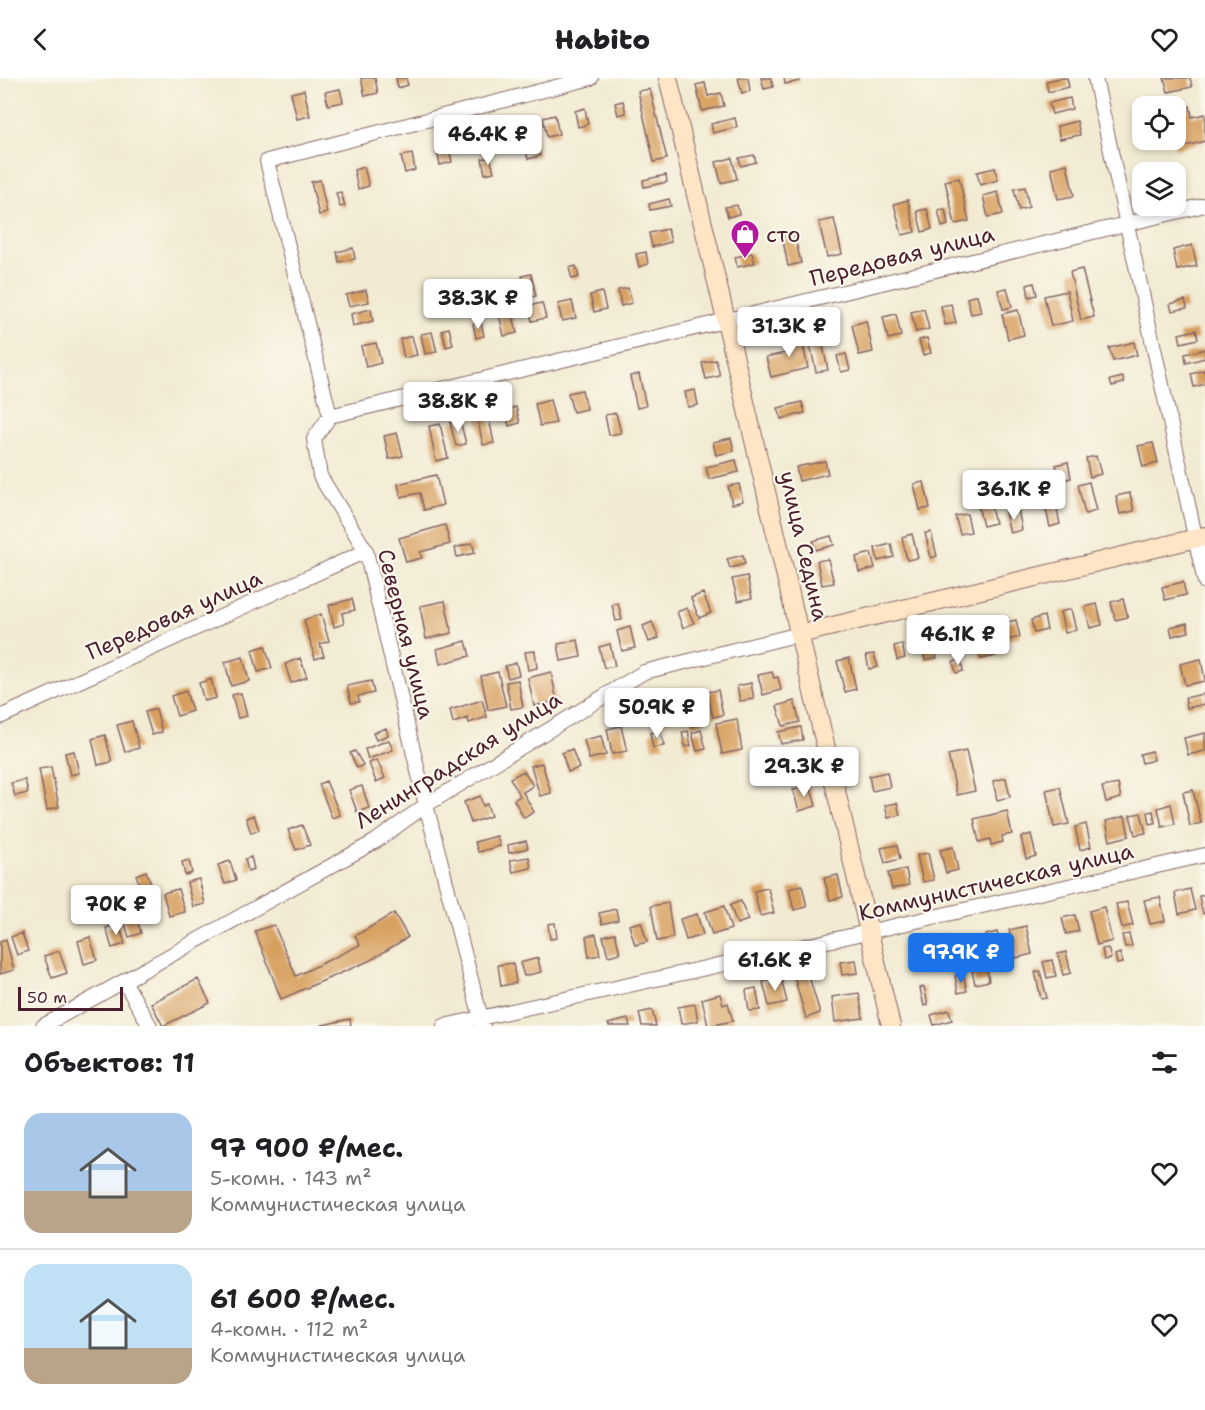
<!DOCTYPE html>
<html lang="ru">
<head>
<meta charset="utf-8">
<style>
  body { margin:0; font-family:"Shantell Sans",sans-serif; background:#f2f2f2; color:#202124; height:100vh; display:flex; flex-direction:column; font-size:22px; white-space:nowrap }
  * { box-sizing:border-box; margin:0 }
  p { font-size:20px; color:#757577 }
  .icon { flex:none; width:33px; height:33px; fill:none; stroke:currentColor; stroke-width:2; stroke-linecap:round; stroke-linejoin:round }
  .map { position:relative; height:948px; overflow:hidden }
  .sheet { display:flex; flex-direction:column; background:#fff; flex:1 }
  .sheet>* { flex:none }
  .fabs { position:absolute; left:1132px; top:18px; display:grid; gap:12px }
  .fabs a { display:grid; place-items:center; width:54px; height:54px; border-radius:12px; background:#fff; box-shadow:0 3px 9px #0003; font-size:30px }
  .scale { position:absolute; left:18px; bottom:15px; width:105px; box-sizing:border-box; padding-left:6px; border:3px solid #4a1f2b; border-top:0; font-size:16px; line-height:21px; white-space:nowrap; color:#4a1f2b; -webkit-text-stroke:4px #fbf7ec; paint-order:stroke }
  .price { position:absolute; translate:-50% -51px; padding:0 14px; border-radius:6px; background:#fff; color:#222; font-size:20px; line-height:39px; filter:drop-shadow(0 2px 3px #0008) }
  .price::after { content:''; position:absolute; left:50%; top:36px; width:18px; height:14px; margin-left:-9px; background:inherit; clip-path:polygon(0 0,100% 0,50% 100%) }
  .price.active { background:#1a73e8; color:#fff }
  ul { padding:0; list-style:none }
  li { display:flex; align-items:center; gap:18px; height:150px; padding:0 24px }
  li+li { border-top:2px solid #e0e0e0 }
  li span { display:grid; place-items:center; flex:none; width:168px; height:120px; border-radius:18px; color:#555 }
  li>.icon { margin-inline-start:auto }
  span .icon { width:72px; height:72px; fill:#fffc; stroke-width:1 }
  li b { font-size:26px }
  h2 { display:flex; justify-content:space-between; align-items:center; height:72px; padding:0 24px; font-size:26px }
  header { display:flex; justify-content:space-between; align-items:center; height:78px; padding:0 24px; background:#fff; font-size:27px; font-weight:800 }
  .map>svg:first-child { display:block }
  .building { fill:#d79f5d }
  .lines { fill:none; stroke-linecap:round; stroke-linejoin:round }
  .street-casing { stroke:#856665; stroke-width:16 }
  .secondary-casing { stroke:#856665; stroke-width:20 }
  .street { stroke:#fff; stroke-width:14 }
  .secondary { stroke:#fde5c5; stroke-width:18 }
  .labels { text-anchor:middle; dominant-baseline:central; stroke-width:4.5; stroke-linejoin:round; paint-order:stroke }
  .poi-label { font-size:22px; fill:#4a1f2b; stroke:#fbf7ec; text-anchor:start }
  .street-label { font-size:22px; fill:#4a1f2b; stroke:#fbf7ec }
</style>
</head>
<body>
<header><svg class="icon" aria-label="back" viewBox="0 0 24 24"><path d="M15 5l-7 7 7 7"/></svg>Habito<svg class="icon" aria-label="heart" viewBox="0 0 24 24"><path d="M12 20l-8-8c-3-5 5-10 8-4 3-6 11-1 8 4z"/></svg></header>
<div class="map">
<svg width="1205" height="948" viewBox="0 0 1205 948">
  <rect width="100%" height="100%" fill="#fbf7ec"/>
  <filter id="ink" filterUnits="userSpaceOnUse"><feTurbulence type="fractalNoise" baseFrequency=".0167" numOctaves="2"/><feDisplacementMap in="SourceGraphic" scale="12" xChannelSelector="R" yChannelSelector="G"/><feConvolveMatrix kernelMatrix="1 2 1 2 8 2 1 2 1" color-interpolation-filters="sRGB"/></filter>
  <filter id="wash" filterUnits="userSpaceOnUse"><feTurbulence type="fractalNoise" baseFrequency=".008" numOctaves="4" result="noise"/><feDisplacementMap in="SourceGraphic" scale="24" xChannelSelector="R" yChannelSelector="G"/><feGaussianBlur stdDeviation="1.35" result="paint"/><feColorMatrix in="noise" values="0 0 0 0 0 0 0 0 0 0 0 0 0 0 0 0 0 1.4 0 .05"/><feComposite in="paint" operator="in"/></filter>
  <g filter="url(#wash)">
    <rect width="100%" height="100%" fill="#f2ead2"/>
    <g id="blocks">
      <path class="building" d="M361,0H375L378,15L365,18Z
        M396,0H406L408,7L398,10Z
        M738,0H748L750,13L742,15Z
        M761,0H771L773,9L764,11Z
        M784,0H799L800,3L785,6Z
        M1060,0H1067L1069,9L1048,14L1046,3Z
        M1164,0H1190L1192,9L1168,14Z
        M705,5L708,18L721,15L724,28L702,33L696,7Z
        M340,11L343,24L328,27L325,14Z
        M650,11L667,81L654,84L638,13Z
        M304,12L310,38L297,41L291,15Z
        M1070,20L1072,31L1052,36L1049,25Z
        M623,23L626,35L618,37L615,25Z
        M1190,28L1192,39L1205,36V63L1175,71L1173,62H1176V31Z
        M585,30L588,46L578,49L575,33Z
        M555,37L559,56L547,59L543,40Z
        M735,40L737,49L713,55L711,46Z
        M1077,43L1080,57L1060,61L1057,48Z
        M533,48L540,78L528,81L521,51Z
        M502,53L506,68L494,71L491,56Z
        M476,57L479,72L471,74L467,59Z
        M448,66L452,84L440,87L436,69Z
        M412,76L415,92L405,95L401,78Z
        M754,77L756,84L741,88L739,80Z
        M490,79L494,94L485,96L482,81Z
        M732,80L737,101L721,105L716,84Z
        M1067,86L1074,118L1058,121L1051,90Z
        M364,89L369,108L358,111L354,92Z
        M995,90L998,102L980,107L977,94Z
        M666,97L667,104L644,109L643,102Z
        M959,100L969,143L955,146L945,103Z
        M320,102L327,135L319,137L311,104Z
        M1025,109L1029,129L1019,132L1014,111Z
        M341,114L345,128L340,129L336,115Z
        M998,114L1003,136L988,139L983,118Z
        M669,121L671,128L650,132L649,126Z
        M908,122L915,154L902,157L894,126Z
        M737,127L739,136L728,139L725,129Z
        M927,131L932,151L922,154L917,133Z
        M945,131L948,147L942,149L938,132Z
        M834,141L842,176L827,179L819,144Z
        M668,151L671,164L652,169L649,155Z
        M794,155L801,185L788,188L782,158Z
        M1192,167L1197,188L1177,192L1173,172Z
        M353,170L355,181L339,184L337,174Z
        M646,174L648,186L639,189L636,176Z
        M752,175L755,185L737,189L735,179Z
        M576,188L579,199L572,201L569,190Z
        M1082,191L1094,239L1081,242L1070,194Z
        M531,196L536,218L527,220L522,198Z
        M1034,205L1037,217L1029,219L1027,207Z
        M501,210L504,223L498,224L495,211Z
        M628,210L632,225L621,228L618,212Z
        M1007,210L1012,229L1003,231L998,212Z
        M366,212L369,224L349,228L346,217Z
        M1067,213L1073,243L1051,248L1044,218Z
        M602,214L606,231L594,234L590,217Z
        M977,217L981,234L971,236L967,220Z
        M1185,222L1187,230L1172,233L1170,226Z
        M572,223L576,240L562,243L558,226Z
        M542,225L546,240L532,243L528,228Z
        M951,226L956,245L945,247L941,228Z
        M371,231L373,243L353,248L351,236Z
        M924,231L929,251L916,254L911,234Z
        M1018,232L1024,257L1008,261L1002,236Z
        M512,233L517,255L504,258L499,236Z
        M896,236L901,258L888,261L883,239Z
        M866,243L873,274L859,277L852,247Z
        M481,244L484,258L476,260L473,246Z
        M449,250L453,267L446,269L442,252Z
        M819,250L828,292L816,294L807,253Z
        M1196,252L1198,261L1181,265L1179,256Z
        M432,254L437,274L425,276L421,256Z
        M800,254L808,290L771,299L766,279L790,274L786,257Z
        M412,258L417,277L404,280L400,261Z
        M927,260L931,275L923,277L919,262Z
        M1134,264L1137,277L1113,283L1109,270Z
        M376,265L381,285L366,289L361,268Z
        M1205,271V280L1186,285L1185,276Z
        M846,276L850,292L841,294L837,278Z
        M716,282L720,298L706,301L702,285Z
        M1205,292V306L1194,309L1191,296Z
        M639,296L646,328L637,330L630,298Z
        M1123,299L1124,305L1112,308L1110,302Z
        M582,312L587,331L573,334L568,315Z
        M695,312L698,327L688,329L685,314Z
        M550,322L556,345L540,348L535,326Z
        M802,324L805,335L781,341L778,330Z
        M516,329L520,345L509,348L505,332Z
        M616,335L621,355L609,357L605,337Z
        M488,336L494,365L483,367L477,339Z
        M460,342L466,366L456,368L450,345Z
        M440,346L448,380L436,383L429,348Z
        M397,355L403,378L389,381L384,358Z
        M731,360L734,373L716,377L713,364Z
        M1153,365L1158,385L1143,389L1138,368Z
        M1096,378L1101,396L1090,399L1086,380Z
        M736,382L739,394L709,401L706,389Z
        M825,383L828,396L799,403L796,389Z
        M1068,384L1071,400L1060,403L1056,387Z
        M436,397L443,427L424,432L420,415L401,419L398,406Z
        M924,404L930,430L920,432L914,406Z
        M1089,404L1096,433L1085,436L1078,407Z
        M739,406L743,423L732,426L728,408Z
        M1024,406L1027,418L1003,423L1000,411Z
        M1053,412L1060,446L1050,449L1042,415Z
        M1130,415L1134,433L1120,436L1116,418Z
        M990,426L995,445L983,448L978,428Z
        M1018,431L1022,452L1010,455L1005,434Z
        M967,436L971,454L960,456L955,438Z
        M445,447L450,466L420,474L422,480L406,484L399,460Z
        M931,454L937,478L931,480L925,455Z
        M912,456L918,480L907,482L902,459Z
        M831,458L834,467L815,472L813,463Z
        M472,465L475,475L457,479L455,470Z
        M891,466L894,479L878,483L875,470Z
        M871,475L875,490L859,494L856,479Z
        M743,477L745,486L730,490L727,481Z
        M828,481L834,505L822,507L817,483Z
        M747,498L752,520L738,523L732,501Z
        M1183,504L1186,517L1165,522L1162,509Z
        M703,515L711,535L699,540L691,520Z
        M352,521L355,532L342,535L344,546L334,549L329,527Z
        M1123,521L1128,539L1115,542L1111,524Z
        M445,523L452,555L426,561L420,528Z
        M618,525L622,542L616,543L612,527Z
        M1097,526L1102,547L1090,550L1085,529Z
        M687,530L694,545L683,550L677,534Z
        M1071,531L1076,552L1065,555L1060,534Z
        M321,536L329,563L320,566L324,578L315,581L304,542Z
        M1044,538L1047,552L1034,555L1031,542Z
        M1016,542L1020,559L1007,562L1004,545Z
        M652,544L659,560L649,564L643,548Z
        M989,545L996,578L981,581L973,549Z
        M1187,545L1189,554L1172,558L1170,549Z
        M630,549L635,570L622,573L617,553Z
        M961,554L964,569L952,572L948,557Z
        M932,559L937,580L925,582L920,561Z
        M578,562L581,579L561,583L558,566Z
        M466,563L470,578L440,586L437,571Z
        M610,566L615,588L604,590L599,569Z
        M902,566L905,580L897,582L894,568Z
        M265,568L272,590L258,594L252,572Z
        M535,573L537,590L528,592L525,574Z
        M874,576L878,589L869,591L866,577Z
        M243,579L249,603L231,608L225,584Z
        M300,580L307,599L291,605L285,586Z
        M849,580L856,611L845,614L837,583Z
        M1201,581L1205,603L1185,607L1180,586Z
        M961,582L963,593L956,595L953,584Z
        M516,585L519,597L508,600L505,588Z
        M498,594L506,628L488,632L481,598Z
        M551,594L557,623L534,628L528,600Z
        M772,594L774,600L778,599L781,612L763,617L758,597Z
        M211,601L216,620L204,623L199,605Z
        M518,602L523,629L511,631L506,604Z
        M371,603L374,615L358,618L359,624L351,625L347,608Z
        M751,605L754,621L740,623L737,608Z
        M718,612L723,637L713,639L707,614Z
        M186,613L192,633L177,638L171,618Z
        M241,615L247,638L238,640L232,617Z
        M700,616L703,633L689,635L687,618Z
        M1203,616L1205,626L1187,630L1185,620Z
        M482,622L487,639L469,645L468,640L453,645L450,632Z
        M670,623L675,640L662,644L658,627Z
        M794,623L800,644L783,648L777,628Z
        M156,631L162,654L152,657L145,634Z
        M703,635L705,644L692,648L689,639Z
        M737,641L742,672L722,676L716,645Z
        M132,643L139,670L125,674L117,647Z
        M621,648L627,673L612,676L607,651Z
        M801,649L803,662L781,666L778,654Z
        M386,650L388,657L376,662L373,655Z
        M660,652L664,668L653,670L650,655Z
        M701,652L706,671L697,673L692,655Z
        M688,653L691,668L685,669L682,654Z
        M1205,655V673L1188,677L1184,660Z
        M105,657L112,684L98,687L92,661Z
        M601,658L606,677L589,681L584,662Z
        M389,662L393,672L368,681L365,671Z
        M572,671L579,690L568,694L562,675Z
        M74,673L79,695L70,697L65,675Z
        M355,673L363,687L357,690L350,675Z
        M966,673L975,713L957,717L948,677Z
        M1152,673L1154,682L1142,685L1140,676Z
        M377,682L385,700L376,704L369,685Z
        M542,685L551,715L540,718L531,688Z
        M51,689L59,729L47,732L39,691Z
        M524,693L533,708L523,714L534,734L524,740L514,722L520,718L510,700Z
        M887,694L890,709L872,713L869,698Z
        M1006,700L1010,719L997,722L993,703Z
        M25,702L28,715L15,718L11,705Z
        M326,703L340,737L332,740L319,706Z
        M1118,706L1121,720L1106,724L1102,709Z
        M810,707L816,728L799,733L793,712Z
        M362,708L369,730L357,734L349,712Z
        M1060,709L1069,746L1054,749L1046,712Z
        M1193,712L1201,745L1190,748L1183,714Z
        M480,718L483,728L487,726L491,738L471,745L464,724Z
        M897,725L900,737L888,740L885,727Z
        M1171,726L1175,746L1162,749L1158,730Z
        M1007,733L1012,756L1002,758L1003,764L991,767L990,761L979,764L974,741Z
        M1153,733L1155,745L1150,746L1148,734Z
        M1141,735L1146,755L1135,757L1130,737Z
        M254,737L259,752L251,755L246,740Z
        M1125,738L1129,758L1110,763L1106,743Z
        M1086,746L1091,769L1080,772L1075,749Z
        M302,747L310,767L296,772L288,752Z
        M1031,756L1036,778L1026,781L1021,759Z
        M497,758L500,768L478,774L475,764Z
        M526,763L528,770L509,775L508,767Z
        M897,767L900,781L885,785L881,770Z
        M953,769L958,792L946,795L940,772Z
        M928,775L934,802L923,804L917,777Z
        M251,779L254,791L248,793L245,781Z
        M529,779L531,790L513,794L510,782Z
        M189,782L192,795L185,797L182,784Z
        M230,783L236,802L225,806L218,787Z
        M906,791L909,807L892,811L888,795Z
        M146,793L154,813L144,817L136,797Z
        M838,797L843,819L830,822L824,800Z
        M199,801L205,826L193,829L187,804Z
        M802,807L807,829L794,832L789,811Z
        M768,810L774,835L760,838L754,813Z
        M126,811L131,826L123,828L118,813Z
        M178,811L185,834L169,838L163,815Z
        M1190,811L1195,832L1179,836L1175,815Z
        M1205,817V835L1203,836L1199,818Z
        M1160,819L1165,843L1150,846L1144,822Z
        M741,823L748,842L737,846L730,827Z
        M1127,824L1133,847L1122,850L1116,826Z
        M668,825L673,860L657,863L651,828Z
        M110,826L115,840L102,844L97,830Z
        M724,828L731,851L712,857L705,834Z
        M1104,829L1112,863L1097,867L1089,833Z
        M616,831L618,842L602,846L599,835Z
        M135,835L141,855L129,859L123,839Z
        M394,835L408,859L371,882L281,921L255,853L274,847L296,898L360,867L355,858Z
        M697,836L703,857L686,862L680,841Z
        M1075,837L1079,853L1066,856L1062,840Z
        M641,844L647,864L635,867L629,847Z
        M555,845L557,860L550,861L548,846Z
        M119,846L125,866L112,870L106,850Z
        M1026,848L1032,876L1016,880L1009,852Z
        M997,854L1002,874L990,876L986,857Z
        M22,855L28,873L17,877L11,859Z
        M615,855L620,875L608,878L603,858Z
        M596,856L600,877L589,879L586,858Z
        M1129,856L1132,868L1125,869L1122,857Z
        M90,859L97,882L84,886L78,863Z
        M6,862L14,892L0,896V864Z
        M958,862L962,881L952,883L947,864Z
        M1108,870L1111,880L1104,882L1102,871Z
        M929,871L933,888L919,891L915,874Z
        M59,873L67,895L52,900L44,878Z
        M1066,874L1071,895L1063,897L1058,876Z
        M1120,875L1123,885L1117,886L1115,877Z
        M538,880L541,894L524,898L520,885Z
        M856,882L858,895L842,897L840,884Z
        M1052,882L1056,898L1047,900L1043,884Z
        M513,885L516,905L501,908L498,887Z
        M987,890L989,903L975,906L972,893Z
        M1040,893L1047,920L1041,921L1035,894Z
        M808,895L820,935L806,940L794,899Z
        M963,896L967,913L958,915L955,898Z
        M781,900L787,924L769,928L763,904Z
        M198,901L210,925L163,948L151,925Z
        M924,909L928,927L924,928L920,910Z
        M756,910L760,932L749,933L746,912Z
        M859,915L863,940L835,944L832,919Z
        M720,916L723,927L728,925L733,943L708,948L702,921Z
        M695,926L698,943L681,946L678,929Z
        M652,932L656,948H642L639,935Z
        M949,932L952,942L934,947L931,937Z
        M350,941L351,948H322V947Z
        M628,941L630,948H609L608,946Z"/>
    </g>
  </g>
  <g filter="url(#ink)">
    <use href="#blocks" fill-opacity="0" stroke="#856665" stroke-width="1.5"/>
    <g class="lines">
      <g class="street-casing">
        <path id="street" d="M1095,0L1205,504
          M330,338L1205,127
          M0,639L366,473
          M124,903L150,948
          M43,948L376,763L426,727L644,594L800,556
          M444,948L868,854L1205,777
          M483,948L426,727L366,473L320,398L314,361L330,338L267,83L591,0"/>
      </g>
      <g class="secondary-casing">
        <path id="secondary" d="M668,0L720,217L891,948
          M800,556L1205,458"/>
      </g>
      <use href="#street" class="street"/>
      <use href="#secondary" class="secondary"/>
    </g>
  </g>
  <defs>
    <g id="shop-pin" transform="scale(1.5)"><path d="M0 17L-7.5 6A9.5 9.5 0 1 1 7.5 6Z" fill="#b5179e" stroke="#fbf7ec"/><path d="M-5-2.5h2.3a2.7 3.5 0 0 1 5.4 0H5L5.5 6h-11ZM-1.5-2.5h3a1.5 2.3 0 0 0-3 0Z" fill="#fff"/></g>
  </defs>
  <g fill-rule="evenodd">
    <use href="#shop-pin" x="745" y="156"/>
  </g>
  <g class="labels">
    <g class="poi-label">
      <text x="766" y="156">сто</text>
    </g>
    <g class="street-label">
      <text transform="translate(902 178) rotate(-14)">Передовая улица</text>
      <text transform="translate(804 468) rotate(77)">улица Седина</text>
      <text transform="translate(174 537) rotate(-24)">Передовая улица</text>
      <text transform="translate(406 556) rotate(76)">Северная улица</text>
      <text transform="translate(458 682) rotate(-32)">Ленинградская улица</text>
      <text transform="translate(996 804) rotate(-13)">Коммунистическая улица</text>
    </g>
  </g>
</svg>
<div class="fabs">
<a><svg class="icon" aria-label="locate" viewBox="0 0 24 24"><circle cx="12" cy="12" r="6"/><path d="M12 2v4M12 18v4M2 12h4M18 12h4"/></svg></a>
<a><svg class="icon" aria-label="layers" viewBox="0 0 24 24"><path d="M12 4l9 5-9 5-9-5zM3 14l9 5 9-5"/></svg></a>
</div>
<div class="scale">50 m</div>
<b class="price" style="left:488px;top:88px">46.4K ₽</b>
<b class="price" style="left:478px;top:252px">38.3K ₽</b>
<b class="price" style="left:789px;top:280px">31.3K ₽</b>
<b class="price" style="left:458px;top:355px">38.8K ₽</b>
<b class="price" style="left:1014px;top:443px">36.1K ₽</b>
<b class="price" style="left:958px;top:588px">46.1K ₽</b>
<b class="price" style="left:657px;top:661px">50.9K ₽</b>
<b class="price" style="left:804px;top:720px">29.3K ₽</b>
<b class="price" style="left:116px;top:858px">70K ₽</b>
<b class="price active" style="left:961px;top:906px">97.9K ₽</b>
<b class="price" style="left:775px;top:914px">61.6K ₽</b>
</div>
<section class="sheet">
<h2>Объектов: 11<svg class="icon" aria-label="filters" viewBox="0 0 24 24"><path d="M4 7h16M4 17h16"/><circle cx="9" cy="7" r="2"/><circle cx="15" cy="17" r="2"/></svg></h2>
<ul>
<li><span style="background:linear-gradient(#a9c7e8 65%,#b9a48a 0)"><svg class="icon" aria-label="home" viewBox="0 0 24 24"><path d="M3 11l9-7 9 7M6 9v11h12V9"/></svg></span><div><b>97 900 ₽/мес.</b><p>5-комн. · 143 m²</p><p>Коммунистическая улица</p></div><svg class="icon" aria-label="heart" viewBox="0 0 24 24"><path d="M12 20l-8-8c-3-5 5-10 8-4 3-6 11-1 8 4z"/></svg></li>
<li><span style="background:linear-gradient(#bfe0f5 70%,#b9a48a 0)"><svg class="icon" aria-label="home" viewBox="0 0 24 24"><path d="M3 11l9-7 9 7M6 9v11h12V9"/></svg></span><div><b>61 600 ₽/мес.</b><p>4-комн. · 112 m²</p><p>Коммунистическая улица</p></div><svg class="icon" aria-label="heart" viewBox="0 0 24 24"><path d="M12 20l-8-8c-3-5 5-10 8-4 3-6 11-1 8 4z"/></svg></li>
</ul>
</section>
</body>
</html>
